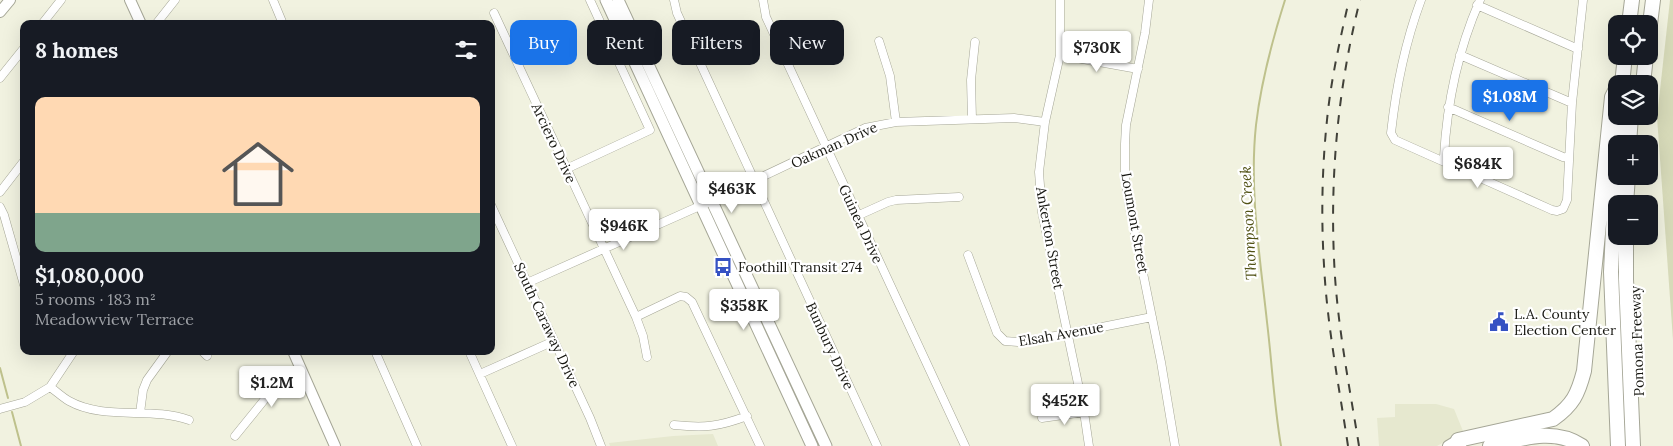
<!DOCTYPE html>
<html lang="en">
<head>
<meta charset="utf-8">
<style>
  body { margin:0; font-family:Lora,serif; background:#242831; color:#f1f3f6; height:100vh; display:flex; flex-direction:column; font-size:19px; white-space:nowrap }
  * { box-sizing:border-box; margin:0 }
  p { font-size:16px; color:#9ea1a6 }
  .icon { flex:none; width:28px; height:28px; fill:none; stroke:currentColor; stroke-width:2; stroke-linecap:round; stroke-linejoin:round }
  .map { position:relative; flex:1; overflow:hidden }
  .drawer { position:absolute; left:20px; top:20px; width:475px; height:335px; display:flex; flex-direction:column; background:#171b24; border-radius:10px; box-shadow:0 5px 20px #0002 }
  .drawer>* { flex:none }
  .banner { position:absolute; left:510px; top:20px; width:475px; height:45px; display:flex; gap:10px }
  .controls { position:absolute; left:1608px; top:15px; display:grid; gap:10px }
  .controls a { display:grid; place-items:center; width:50px; height:50px; border-radius:10px; background:#171b24; box-shadow:0 5px 20px #0002; font-size:25px }
  .price { position:absolute; translate:-50% -42px; padding:0 11px; border-radius:5px; background:#fff; color:#222; font-size:16px; line-height:32px; filter:drop-shadow(0 1px 2px #0008) }
  .price::after { content:''; position:absolute; left:50%; top:30px; width:15px; height:11px; margin-left:-8px; background:inherit; clip-path:polygon(0 0,100% 0,50% 100%) }
  .price.selected { background:#1a73e8; color:#fff }
  ul { padding:0; list-style:none }
  li { display:grid; align-content:center; gap:10px; height:265px; padding:0 15px }
  li span { display:grid; place-items:center; height:155px; border-radius:10px; color:#555 }
  li>.icon { margin-inline-start:auto }
  span .icon { width:90px; height:90px; fill:#fffc; stroke-width:1 }
  li b { font-size:21px }
  h2 { display:flex; justify-content:space-between; align-items:center; height:60px; padding:0 15px; font-size:21px }
  .tag { padding:0 18px; border-radius:10px; background:#171b24; box-shadow:0 5px 20px #0002; font-size:18px; line-height:45px }
  .tag.selected { background:#1a73e8; color:#fff }
  .map>svg:first-child { display:block }
  .built { fill:#e6e8cf }
  .green { fill:#d7dab9 }
  .lines { fill:none; stroke-linecap:round; stroke-linejoin:round }
  .stream { stroke:#bec18c; stroke-width:2 }
  .minor-casing { stroke:#a5a696; stroke-width:9 }
  .tertiary-casing { stroke:#a5a696; stroke-width:12 }
  .secondary-casing { stroke:#a5a696; stroke-width:13 }
  .motorway-casing { stroke:#a5a696; stroke-width:16 }
  .minor { stroke:#fff; stroke-width:8 }
  .tertiary { stroke:#fff; stroke-width:10 }
  .secondary { stroke:#fff; stroke-width:11 }
  .motorway { stroke:#fff; stroke-width:14 }
  .rail { stroke:#414139; stroke-width:2; stroke-dasharray:9 9; stroke-linecap:butt }
  .labels { text-anchor:middle; dominant-baseline:central; stroke-width:4.5; stroke-linejoin:round; paint-order:stroke }
  .street-label { font-size:14px; fill:#161610; stroke:#fff }
  .poi-label { font-size:14px; fill:#161610; stroke:#fff; text-anchor:start }
  .water-label { font-size:15px; font-style:italic; fill:#525316; stroke:#fff }
</style>
</head>
<body>
<div class="map">
<svg width="1673" height="446" viewBox="0 0 1673 446">
  <rect width="100%" height="100%" fill="#f1f2e0"/>
  <path class="built" d="M1395,404H1436L1454,409L1463,431L1437,446H1379L1377,418L1395,417Z
    M713,434L718,446H610L609,443L673,436Z"/>
  <path class="green" d="M1670,0H1673V340L1657,117Z"/>
  <g class="lines">
    <path class="stream" d="M0,368L8,398
      M12,412L21,446
      M1281,446C1274,405 1272,363 1267,322C1260,257 1249,190 1256,125C1261,82 1272,41 1285,0"/>
    <g class="minor-casing">
      <path id="minor" d="M273,0L283,24
        M674,0L677,13L877,446
        M763,0L766,17L965,446
        M1060,0V55L1045,122L1039,172L1042,212L1084,412L1089,446
        M1149,0L1145,33L1126,125L1125,144V177L1129,204L1161,362L1175,446
        M1421,0C1405,43 1396,87 1391,133L1395,140L1552,210L1557,211L1563,209L1567,200L1572,103L1583,0
        M1477,5L1578,49
        M494,13L636,317L643,336L647,357
        M42,24L61,0
        M156,24L175,0
        M879,41L890,76L896,122
        M1060,55L1138,69
        M1460,55L1572,103
        M0,78L24,48
        M1448,107L1563,157L1569,158
        M972,119L971,80L975,42
        M1442,161L1444,157C1447,102 1458,50 1480,0
        M566,169L650,130L590,0
        M0,192L24,161
        M491,205L590,418L601,446
        M0,207L4,215L24,285
        M857,216L888,202L896,200L959,197
        M968,255L997,333L1005,341L1018,342L1067,334L1152,317
        M527,283L711,201L865,128L896,122L1014,118L1045,122
        M636,317L680,296L686,297L692,302L760,446
        M202,351L207,356
        M375,351L417,446
        M469,351L512,446
        M480,374L554,341
        M50,387C56,391 62,397 69,401C105,421 151,406 189,420
        M0,409L25,402L50,387L74,351
        M140,413L143,390L147,380L168,351
        M1042,418L1084,412
        M674,425C704,428 718,427 747,416
        M235,436L269,394L280,383L302,371"/>
    </g>
    <g class="tertiary-casing">
      <path id="tertiary" d="M130,0L141,24
        M0,12L10,0
        M293,351L335,446
        M1448,446L1458,440L1461,445"/>
    </g>
    <g class="secondary-casing">
      <path id="secondary" d="M606,0L812,446
        M618,0L826,446"/>
    </g>
    <g class="motorway-casing">
      <path id="motorway" d="M1629,24L1632,0
        M1649,32L1653,0
        M1622,84L1625,56
        M1643,84L1646,56
        M1618,144L1620,116
        M1629,144L1631,116
        M1616,166L1611,272L1618,446
        M1626,204L1628,176
        M1626,236V279L1633,446
        M1458,440L1553,419C1573,405 1578,394 1584,371L1612,97L1616,89
        M1490,446C1521,439 1553,427 1582,446"/>
    </g>
    <use href="#minor" class="minor"/>
    <use href="#tertiary" class="tertiary"/>
    <use href="#secondary" class="secondary"/>
    <use href="#motorway" class="motorway"/>
    <path class="rail" d="M1348,446C1339,386 1327,325 1324,265C1321,217 1322,168 1327,120C1331,79 1340,40 1349,0
      M1359,446C1350,390 1339,334 1335,277C1329,184 1337,91 1360,0"/>
  </g>
  <defs>
    <g id="bus-bare" transform="scale(1.5)"><path d="M-5-6H5V4H4V6H2V4H-2V6H-4V4H-5ZM-3.5-4V0h7V-4ZM-3.5 1.2v1.5H-2V1.2ZM2 1.2v1.5H3.5V1.2Z" fill="#3652c3" stroke="#fff" stroke-width="2.5" paint-order="stroke"/></g>
    <g id="civic-bare" transform="scale(1.5)"><path d="M-.6-6.5H3V-4.5H.6V-3L4-1V1h2V6H-6V1h2V-1L-.6-3ZM-1.2 2.5V6h2.4V2.5Z" fill="#3652c3" stroke="#fff" stroke-width="2.5" paint-order="stroke"/></g>
  </defs>
  <g fill-rule="evenodd">
    <use href="#bus-bare" x="723" y="267"/>
    <use href="#civic-bare" x="1499" y="322"/>
  </g>
  <g class="labels">
    <g class="street-label">
      <text transform="translate(554 143) rotate(65)">Arciero Drive</text>
      <text transform="translate(834 145) rotate(-24)">Oakman Drive</text>
      <text transform="translate(1135 223) rotate(80)">Loumont Street</text>
      <text transform="translate(861 224) rotate(65)">Guinea Drive</text>
      <text transform="translate(1050 238) rotate(80)">Ankerton Street</text>
      <text transform="translate(547 325) rotate(65)">South Caraway Drive</text>
      <text transform="translate(1061 334) rotate(-10)">Elsah Avenue</text>
      <text transform="translate(1637 341) rotate(-92)">Pomona Freeway</text>
      <text transform="translate(830 346) rotate(65)">Bunbury Drive</text>
    </g>
    <g class="poi-label">
      <text x="738" y="267">Foothill Transit 274</text>
      <text x="1514" y="314">L.A. County<tspan x="1514" dy="16">Election Center</tspan></text>
    </g>
    <g class="water-label">
      <text transform="translate(1248 223) rotate(-93)">Thompson Creek</text>
    </g>
  </g>
</svg>
<div class="controls">
<a><svg class="icon" aria-label="locate" viewBox="0 0 24 24"><circle cx="12" cy="12" r="6"/><path d="M12 2v4M12 18v4M2 12h4M18 12h4"/></svg></a>
<a><svg class="icon" aria-label="layers" viewBox="0 0 24 24"><path d="M12 4l9 5-9 5-9-5zM3 14l9 5 9-5"/></svg></a>
<a>+</a>
<a>−</a>
</div>
<b class="price" style="left:1097px;top:73px">$730K</b>
<b class="price selected" style="left:1510px;top:122px">$1.08M</b>
<b class="price" style="left:1478px;top:189px">$684K</b>
<b class="price" style="left:732px;top:214px">$463K</b>
<b class="price" style="left:624px;top:251px">$946K</b>
<b class="price" style="left:744px;top:331px">$358K</b>
<b class="price" style="left:272px;top:408px">$1.2M</b>
<b class="price" style="left:1065px;top:426px">$452K</b>
<div class="banner">
<a class="tag selected">Buy</a>
<a class="tag">Rent</a>
<a class="tag">Filters</a>
<a class="tag">New</a>
</div>
<section class="drawer">
<h2>8 homes<svg class="icon" aria-label="filters" viewBox="0 0 24 24"><path d="M4 7h16M4 17h16"/><circle cx="9" cy="7" r="2"/><circle cx="15" cy="17" r="2"/></svg></h2>
<ul>
<li><span style="background:linear-gradient(#ffd9b3 75%,#7fa58c 0)"><svg class="icon" aria-label="home" viewBox="0 0 24 24"><path d="M3 11l9-7 9 7M6 9v11h12V9"/></svg></span><div><b>$1,080,000</b><p>5 rooms · 183 m²</p><p>Meadowview Terrace</p></div></li>
</ul>
</section>
</div>
</body>
</html>
